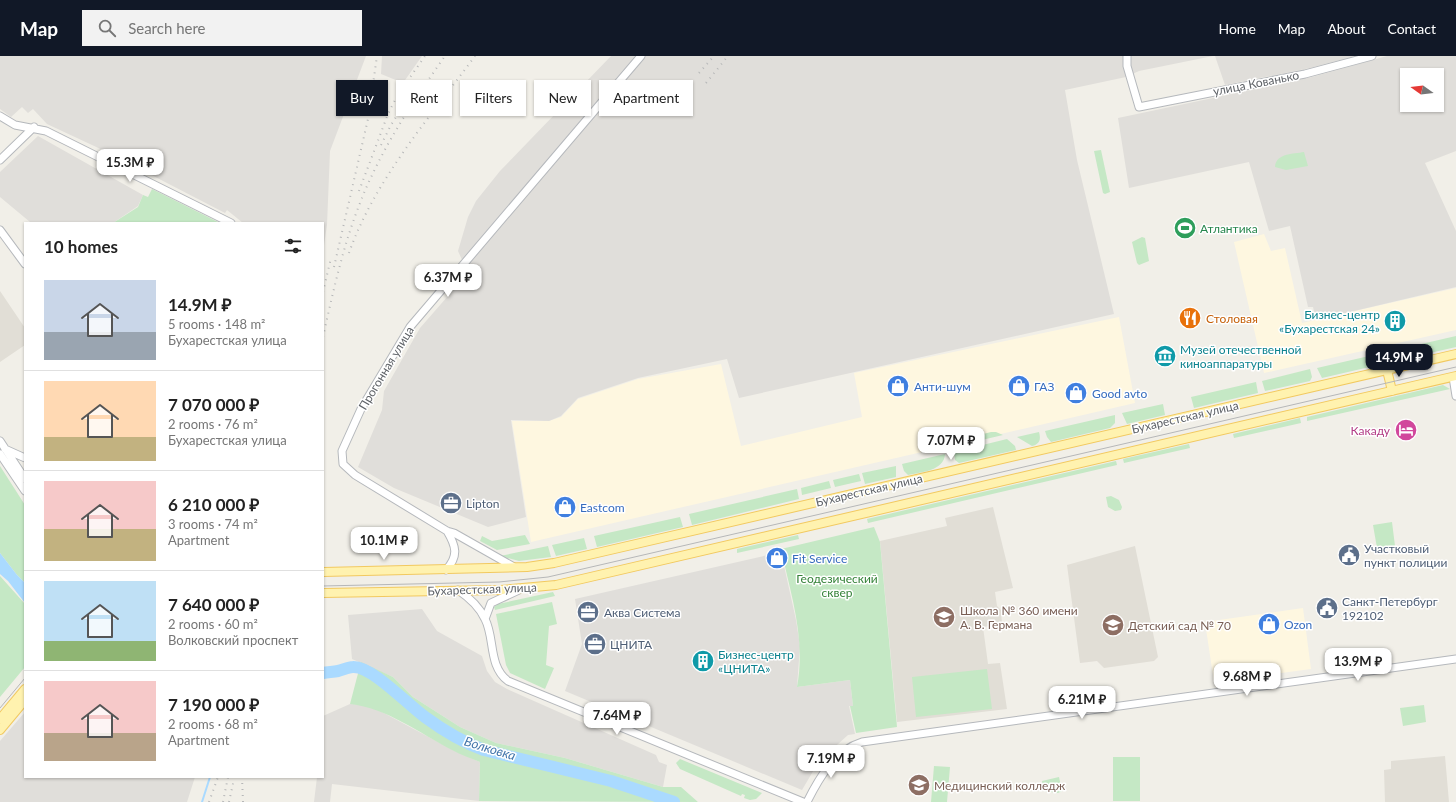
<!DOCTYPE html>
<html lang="en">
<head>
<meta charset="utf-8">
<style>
  body { margin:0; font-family:Lato,sans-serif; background:#f2f2f2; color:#222; height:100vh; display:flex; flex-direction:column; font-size:15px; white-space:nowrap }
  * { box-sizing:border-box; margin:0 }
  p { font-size:13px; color:#767676 }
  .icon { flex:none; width:22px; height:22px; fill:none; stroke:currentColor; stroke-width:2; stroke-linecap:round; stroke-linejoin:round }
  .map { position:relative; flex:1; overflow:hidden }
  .side { position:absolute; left:24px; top:166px; width:300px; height:556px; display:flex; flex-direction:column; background:#fff; border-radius:0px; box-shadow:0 1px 3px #0004 }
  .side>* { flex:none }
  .top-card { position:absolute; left:336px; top:24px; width:380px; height:36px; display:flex; gap:8px }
  .needle { width:26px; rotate:284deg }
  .fabs { position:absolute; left:1400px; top:12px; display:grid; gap:8px }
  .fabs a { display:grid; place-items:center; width:44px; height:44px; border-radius:0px; background:#fff; box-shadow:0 1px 3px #0004; font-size:20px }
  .price { position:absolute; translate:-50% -34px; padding:0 9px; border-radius:8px; background:#fff; color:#222; font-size:13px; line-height:26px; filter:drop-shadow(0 1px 2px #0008) }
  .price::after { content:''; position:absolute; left:50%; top:24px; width:12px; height:9px; margin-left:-6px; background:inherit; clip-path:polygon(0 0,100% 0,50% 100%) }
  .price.selected { background:#111827; color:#fff }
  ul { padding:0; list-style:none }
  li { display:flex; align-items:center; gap:12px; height:100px; padding:0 20px }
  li+li { border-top:1px solid #e0e0e0 }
  li span { display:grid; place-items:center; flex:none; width:112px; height:80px; border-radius:0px; color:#555 }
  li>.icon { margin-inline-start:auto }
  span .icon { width:48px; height:48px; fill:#fffc; stroke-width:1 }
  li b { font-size:17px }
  h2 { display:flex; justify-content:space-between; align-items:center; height:48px; padding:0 20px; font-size:17px }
  .tag { padding:0 14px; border-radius:0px; background:#fff; box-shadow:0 1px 3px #0004; font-size:14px; line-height:36px }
  .tag.selected { background:#111827; color:#fff }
  header { display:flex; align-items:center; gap:24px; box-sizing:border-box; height:56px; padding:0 20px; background:#111827; color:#fff }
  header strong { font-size:19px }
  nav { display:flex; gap:22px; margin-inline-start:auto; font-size:14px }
  .search { width:280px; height:36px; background:#f2f2f2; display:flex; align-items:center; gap:10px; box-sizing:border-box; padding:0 14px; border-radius:0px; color:#767676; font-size:15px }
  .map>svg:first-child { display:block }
  .commercial { fill:#fef7e0 }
  .industrial { fill:#e0deda; fill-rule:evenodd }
  .education { fill:#e1ded6 }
  .green { fill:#c5e8c5 }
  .water { fill:#aadaff }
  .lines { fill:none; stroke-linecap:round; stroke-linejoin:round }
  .stream { stroke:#aadaff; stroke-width:2 }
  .river { stroke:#aadaff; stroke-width:12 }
  .minor-casing { stroke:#b5b8bc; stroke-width:9 }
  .major-casing { stroke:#f2c960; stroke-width:10 }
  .minor { stroke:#fff; stroke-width:7 }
  .major { stroke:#fff2af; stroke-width:8 }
  .tram { stroke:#b6b7b8; stroke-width:1 }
  .rail { stroke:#b6b7b8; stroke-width:2; stroke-dasharray:1 5; stroke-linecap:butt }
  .labels { text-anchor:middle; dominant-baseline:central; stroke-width:3; stroke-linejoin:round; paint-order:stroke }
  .street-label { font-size:12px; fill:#5f6368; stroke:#fff }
  .leisure-label { font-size:12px; fill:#27864d; stroke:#fff; text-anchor:start }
  .culture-label { font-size:12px; fill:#0d838f; stroke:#fff; text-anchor:start }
  .food-label { font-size:12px; fill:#c56008; stroke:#fff; text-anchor:start }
  .shop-label { font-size:12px; fill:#366cbe; stroke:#fff; text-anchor:start }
  .hotel-label { font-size:12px; fill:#b23c85; stroke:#fff; text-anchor:end }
  .service-label { font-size:12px; fill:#4e5e75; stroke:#fff; text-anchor:start }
  .park-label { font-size:12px; fill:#348238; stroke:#fff }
  .education-label { font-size:12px; fill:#785e54; stroke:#fff; text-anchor:start }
  .water-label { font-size:13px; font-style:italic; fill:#4174aa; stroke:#fff }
</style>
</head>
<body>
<header>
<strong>Map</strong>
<div class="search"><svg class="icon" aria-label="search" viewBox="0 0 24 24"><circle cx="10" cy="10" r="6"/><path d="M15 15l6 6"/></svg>Search here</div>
<nav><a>Home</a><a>Map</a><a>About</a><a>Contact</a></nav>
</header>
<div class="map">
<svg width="1456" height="746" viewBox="0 0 1456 746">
  <rect width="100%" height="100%" fill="#f1efe8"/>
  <path class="commercial" d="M1264,178L1271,195L1285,192L1302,267L1456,232V274L1264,317L1234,186Z
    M1119,261L1135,347L531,486L512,365H549L561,361L578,343L638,323L721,308L741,390L862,361L854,317Z
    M1303,552L1311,613L1214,626L1205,566Z"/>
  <path class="industrial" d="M0,0H366L330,95L327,169L323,196V167H243L227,154L225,157L107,96L47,68L33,53L28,57L22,51L11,61L0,53Z
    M382,0H422L403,27L381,18Z
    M611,0H1213L1139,15L1126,21L1065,34L1077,104L1114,258L739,342L727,303L638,322L578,342L561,360L549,365L511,364L526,461L488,471L394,432L358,411L382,354L384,335L420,272L468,217L458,195L468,161L476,145L500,115Z
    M1215,0H1355L1310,12L1225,29Z
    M1387,0H1456V95L1425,107L1456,175V231L1316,264L1313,251H1308L1290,170L1269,175L1249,106L1129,132L1118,62L1312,21ZM1407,19H1437V49H1407Z
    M38,80L143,139L138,150L113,167H29L30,166L0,141V116Z
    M781,496L796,564L800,590L797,631L850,624L853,650H849L855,678L848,679L828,697L822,700L802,734L565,635L582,588L575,543Z
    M422,553L437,575L482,600L487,615L495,626L507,633L656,699L659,706L667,709L663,731L565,702L496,687L460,671L413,641L393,621L352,603L348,559Z
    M350,648L367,649L382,656L453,694L480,706L479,745L332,728L330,746H314L317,721H323V660Z
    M25,656V721H195L187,746H0V685Z"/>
  <path class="education" d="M0,235L25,272V289L0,306Z
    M993,451L1013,532L995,536L997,550L1001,554L1002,568L983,571L988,608L1000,607L1007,653L897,666L880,485L947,470L945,462Z
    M1135,490L1158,601L1154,605L1104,612L1097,605L1080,607L1067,509Z
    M1445,700L1449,746H1385L1384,714L1391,713V705Z"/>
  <path class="green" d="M1101,94L1110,136L1105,138L1103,137L1094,95Z
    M1304,96L1308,110L1286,114L1275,111C1276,97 1293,98 1304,96Z
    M152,133L220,167H113L138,151L143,139L148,141Z
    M1142,181L1145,182L1149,205L1139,209L1137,207L1132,186Z
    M1456,280V291L1322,322L1317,312Z
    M1310,313L1312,321L1310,325L1265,335L1262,325Z
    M1256,326L1258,337L1194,352L1191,341Z
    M1443,329L1450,333L1307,365V361Z
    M1163,348L1165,359L1127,368L1122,357Z
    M1115,359V367L1110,372L1051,386L1047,381L1045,375Z
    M1300,362L1301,367L1234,382L1233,378Z
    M991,376H996L1003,379L952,391L956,385Z
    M1039,376C1041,383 1040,388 1032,390L1017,381Z
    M1007,383L1015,390L1016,394L959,407L955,404L954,396Z
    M1189,388L1190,392L1124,407L1123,403Z
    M945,398C944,415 921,416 908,419L904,415L902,408Z
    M1116,405L1117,409L868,467L867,463Z
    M0,410L25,449V527L17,519L0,497Z
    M896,410V421L865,428L862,417Z
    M859,418L861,425L835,431L833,424Z
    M829,425L831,432L802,439L801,432Z
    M797,433L799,443L692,469L689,458Z
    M1111,440L1119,444L1122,451L1121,454L1115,455L1108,451L1106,441Z
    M680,461L683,471L597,491L594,480Z
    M1392,466L1395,490L1377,492L1373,469Z
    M874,471L880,486L897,671L856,677L850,650H853L850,624L797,631C806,583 791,539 781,493Z
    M525,479L530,488L497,494L480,485L482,480L492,485Z
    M798,479L799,483L737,497V493Z
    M584,482L587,493L556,500L552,489Z
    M548,490L551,501L519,505L500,500Z
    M0,520L25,548V611L0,641Z
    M553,536L555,540L495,554L494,551L498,548Z
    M552,546L557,568L549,570L546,609L554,612L545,633L510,617L506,609L496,558Z
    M361,606L393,621L413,641L460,671L496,687L565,702L663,731H681L698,746L479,745L480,706C471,702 461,699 452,694C419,677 387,652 350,648Z
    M987,613L992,653L916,661L912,621Z
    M1424,649L1426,666L1403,670L1400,652Z
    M1113,701H1140V745H1113Z
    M680,703L762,737L756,743L750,744L744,742L745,739L742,738L741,740L680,713L676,707Z
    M934,710L950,711L947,746H931Z
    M1059,721L1062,735L1058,737L1044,735L1042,725Z"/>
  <path class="water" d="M0,497L17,519L25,527V547L8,525L0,518Z"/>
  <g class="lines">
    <path class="stream" d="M202,746L210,721"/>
    <path class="river" d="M323,617C328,616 333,616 338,615C343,614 348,611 353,611C372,610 408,649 425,661C444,675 462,686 484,694L611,725L674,746"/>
    <g class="minor-casing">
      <path id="minor" d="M1127,0V10L1139,51L1305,18L1372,0
        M0,60L15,69L46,75L231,167
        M0,104L34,71
        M0,174L25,208
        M1453,321L1456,340
        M0,385L25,423
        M5,393L25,402
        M0,398L25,435
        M514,511L454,477L447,475L355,419L343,408L342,395L361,353L410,271L641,0
        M446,514C459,500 456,490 447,475
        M458,534C470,542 479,550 485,563C495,582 488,610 508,625L803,746
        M485,563L491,547L519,534
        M807,746C819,722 835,694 862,686L1456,603"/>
    </g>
    <g class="major-casing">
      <path id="major" d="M1387,314L1392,335
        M323,516L527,511L554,507L1456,298
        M323,537L501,534L556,529L1456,320
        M0,663L25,633
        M0,674L25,644"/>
    </g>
    <use href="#minor" class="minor"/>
    <use href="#major" class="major"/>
    <path class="tram" d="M323,530L499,526L548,521L1456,311
      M0,652L25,622"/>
    <path class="rail" d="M699,17L714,0
      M706,27L728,0
      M381,89L391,69L409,40
      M359,135L388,58L397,40L425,0
      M349,197C374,125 430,61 475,0
      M334,211L368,63L377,0
      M323,236L331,202
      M323,281C333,236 343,190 360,147C381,93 412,47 445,0
      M242,721L243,746
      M209,746L218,721
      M223,746L228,721
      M229,746L234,723"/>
  </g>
  <defs>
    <g id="stadium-disc" transform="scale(1.15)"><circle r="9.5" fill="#2e9e5b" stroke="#fff"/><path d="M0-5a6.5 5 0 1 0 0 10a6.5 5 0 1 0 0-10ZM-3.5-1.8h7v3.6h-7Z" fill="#fff"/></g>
    <g id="restaurant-disc" transform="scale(1.15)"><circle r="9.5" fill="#e8710a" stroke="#fff"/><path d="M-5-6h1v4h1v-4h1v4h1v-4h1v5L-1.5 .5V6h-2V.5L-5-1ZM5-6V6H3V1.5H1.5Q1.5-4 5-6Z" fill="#fff"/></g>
    <g id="building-disc" transform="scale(1.15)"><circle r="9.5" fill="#0f9aa8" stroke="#fff"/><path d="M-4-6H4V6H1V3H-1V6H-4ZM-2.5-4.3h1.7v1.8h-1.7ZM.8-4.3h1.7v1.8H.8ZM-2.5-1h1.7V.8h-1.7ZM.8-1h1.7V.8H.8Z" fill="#fff"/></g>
    <g id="museum-disc" transform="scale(1.15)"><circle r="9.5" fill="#0f9aa8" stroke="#fff"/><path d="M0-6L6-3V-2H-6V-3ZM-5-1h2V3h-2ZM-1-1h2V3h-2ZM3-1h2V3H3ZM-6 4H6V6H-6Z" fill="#fff"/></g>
    <g id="shop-disc" transform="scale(1.15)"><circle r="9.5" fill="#3f7fe0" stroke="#fff"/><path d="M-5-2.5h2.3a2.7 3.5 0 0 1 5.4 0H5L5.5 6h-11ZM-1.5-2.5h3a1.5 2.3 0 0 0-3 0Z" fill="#fff"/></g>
    <g id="hotel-disc" transform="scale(1.15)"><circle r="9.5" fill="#d1479c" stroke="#fff"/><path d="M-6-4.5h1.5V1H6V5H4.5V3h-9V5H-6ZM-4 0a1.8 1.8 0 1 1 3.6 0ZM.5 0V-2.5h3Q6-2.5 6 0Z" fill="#fff"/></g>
    <g id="office-disc" transform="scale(1.15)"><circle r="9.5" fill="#5c6f8a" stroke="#fff"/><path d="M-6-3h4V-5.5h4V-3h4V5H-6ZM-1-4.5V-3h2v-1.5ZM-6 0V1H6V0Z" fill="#fff"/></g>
    <g id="civic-disc" transform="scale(1.15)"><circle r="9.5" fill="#5c6f8a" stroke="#fff"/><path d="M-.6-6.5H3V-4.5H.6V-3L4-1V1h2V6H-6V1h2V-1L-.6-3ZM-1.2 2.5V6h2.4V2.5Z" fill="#fff"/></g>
    <g id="school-disc" transform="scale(1.15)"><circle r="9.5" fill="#8d6e63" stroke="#fff"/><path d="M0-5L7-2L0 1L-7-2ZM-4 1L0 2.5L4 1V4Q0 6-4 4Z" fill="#fff"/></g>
    <g id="university-disc" transform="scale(1.15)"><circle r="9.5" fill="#8d6e63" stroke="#fff"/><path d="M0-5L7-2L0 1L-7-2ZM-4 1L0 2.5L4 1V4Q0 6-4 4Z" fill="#fff"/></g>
  </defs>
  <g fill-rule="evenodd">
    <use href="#stadium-disc" x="1185" y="172"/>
    <use href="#restaurant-disc" x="1190" y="262"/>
    <use href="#building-disc" x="1395" y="265"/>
    <use href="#museum-disc" x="1165" y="300"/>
    <use href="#shop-disc" x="898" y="330"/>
    <use href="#shop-disc" x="1019" y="330"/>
    <use href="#shop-disc" x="1076" y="337"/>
    <use href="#hotel-disc" x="1406" y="374"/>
    <use href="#office-disc" x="451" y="447"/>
    <use href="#shop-disc" x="565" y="451"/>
    <use href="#civic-disc" x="1349" y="499"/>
    <use href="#shop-disc" x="777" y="502"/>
    <use href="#civic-disc" x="1327" y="552"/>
    <use href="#office-disc" x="588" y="556"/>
    <use href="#school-disc" x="944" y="561"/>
    <use href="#shop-disc" x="1269" y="568"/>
    <use href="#school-disc" x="1113" y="569"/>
    <use href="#office-disc" x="595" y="588"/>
    <use href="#building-disc" x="703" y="605"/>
    <use href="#university-disc" x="919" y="729"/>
  </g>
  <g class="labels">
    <g class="street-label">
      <text transform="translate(1256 27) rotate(-11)">улица Кованько</text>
      <text transform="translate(386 312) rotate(-59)">Прогонная улица</text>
      <text transform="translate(1185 361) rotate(-13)">Бухарестская улица</text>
      <text transform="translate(869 434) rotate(-13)">Бухарестская улица</text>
      <text transform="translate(482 533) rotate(-2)">Бухарестская улица</text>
    </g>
    <g class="leisure-label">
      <text x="1200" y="172">Атлантика</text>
    </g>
    <g class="culture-label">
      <text x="1380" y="258" text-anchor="end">Бизнес-центр<tspan x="1380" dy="14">«Бухарестская 24»</tspan></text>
      <text x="1180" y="293">Музей отечественной<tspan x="1180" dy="14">киноаппаратуры</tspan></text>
      <text x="718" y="598">Бизнес-центр<tspan x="718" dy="14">«ЦНИТА»</tspan></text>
    </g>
    <g class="food-label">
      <text x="1206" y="262">Столовая</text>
    </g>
    <g class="shop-label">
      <text x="914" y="330">Анти-шум</text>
      <text x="1034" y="330">ГАЗ</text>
      <text x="1092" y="337">Good avto</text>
      <text x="580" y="451">Eastcom</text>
      <text x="792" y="502">Fit Service</text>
      <text x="1284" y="568">Ozon</text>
    </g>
    <g class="hotel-label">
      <text x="1390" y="374">Какаду</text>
    </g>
    <g class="service-label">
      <text x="466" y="447">Lipton</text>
      <text x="1364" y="492">Участковый<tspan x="1364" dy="14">пункт полиции</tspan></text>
      <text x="1342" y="545">Санкт-Петербург<tspan x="1342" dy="14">192102</tspan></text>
      <text x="604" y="556">Аква Система</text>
      <text x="610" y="588">ЦНИТА</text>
    </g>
    <g class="park-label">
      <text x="837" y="522">Геодезический<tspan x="837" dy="14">сквер</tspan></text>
    </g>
    <g class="education-label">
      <text x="960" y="554">Школа № 360 имени<tspan x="960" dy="14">А. В. Германа</tspan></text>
      <text x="1128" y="569">Детский сад № 70</text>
      <text x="934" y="729">Медицинский колледж</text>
    </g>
    <g class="water-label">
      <text transform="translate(490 692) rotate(17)">Волковка</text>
    </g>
  </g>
</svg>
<div class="fabs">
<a><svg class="needle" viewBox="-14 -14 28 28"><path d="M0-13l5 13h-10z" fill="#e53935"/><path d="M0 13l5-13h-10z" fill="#767676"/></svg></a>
</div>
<b class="price" style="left:130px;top:127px">15.3M ₽</b>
<b class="price" style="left:448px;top:242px">6.37M ₽</b>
<b class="price selected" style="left:1399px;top:322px">14.9M ₽</b>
<b class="price" style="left:951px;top:405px">7.07M ₽</b>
<b class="price" style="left:384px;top:505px">10.1M ₽</b>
<b class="price" style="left:1358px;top:626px">13.9M ₽</b>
<b class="price" style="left:1247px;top:641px">9.68M ₽</b>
<b class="price" style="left:1082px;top:664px">6.21M ₽</b>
<b class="price" style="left:617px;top:680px">7.64M ₽</b>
<b class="price" style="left:831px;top:723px">7.19M ₽</b>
<div class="top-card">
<a class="tag selected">Buy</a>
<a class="tag">Rent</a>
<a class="tag">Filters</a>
<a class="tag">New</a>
<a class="tag">Apartment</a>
</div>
<section class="side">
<h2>10 homes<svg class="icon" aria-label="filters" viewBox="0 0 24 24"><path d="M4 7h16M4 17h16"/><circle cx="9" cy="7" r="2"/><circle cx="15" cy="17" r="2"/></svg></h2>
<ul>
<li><span style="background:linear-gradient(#c9d6e8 65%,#9aa5b1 0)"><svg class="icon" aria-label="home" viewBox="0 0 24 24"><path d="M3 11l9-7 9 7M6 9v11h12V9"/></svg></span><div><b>14.9M ₽</b><p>5 rooms · 148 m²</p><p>Бухарестская улица</p></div></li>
<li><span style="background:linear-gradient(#ffd9b3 70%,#c2b280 0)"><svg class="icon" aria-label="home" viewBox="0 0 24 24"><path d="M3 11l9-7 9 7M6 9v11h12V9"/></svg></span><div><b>7 070 000 ₽</b><p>2 rooms · 76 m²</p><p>Бухарестская улица</p></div></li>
<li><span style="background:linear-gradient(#f6c9c9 60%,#c2b280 0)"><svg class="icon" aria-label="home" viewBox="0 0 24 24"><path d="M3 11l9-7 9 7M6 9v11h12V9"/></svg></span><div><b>6 210 000 ₽</b><p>3 rooms · 74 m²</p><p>Apartment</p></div></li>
<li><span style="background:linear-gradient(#bfe0f5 75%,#8fb573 0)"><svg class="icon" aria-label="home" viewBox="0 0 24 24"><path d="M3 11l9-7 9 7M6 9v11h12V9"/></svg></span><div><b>7 640 000 ₽</b><p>2 rooms · 60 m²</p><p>Волковский проспект</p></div></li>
<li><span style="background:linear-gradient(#f6c9c9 65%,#b9a48a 0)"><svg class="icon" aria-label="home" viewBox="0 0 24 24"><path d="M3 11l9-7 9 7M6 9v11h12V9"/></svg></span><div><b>7 190 000 ₽</b><p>2 rooms · 68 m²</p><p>Apartment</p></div></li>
</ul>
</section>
</div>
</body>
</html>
